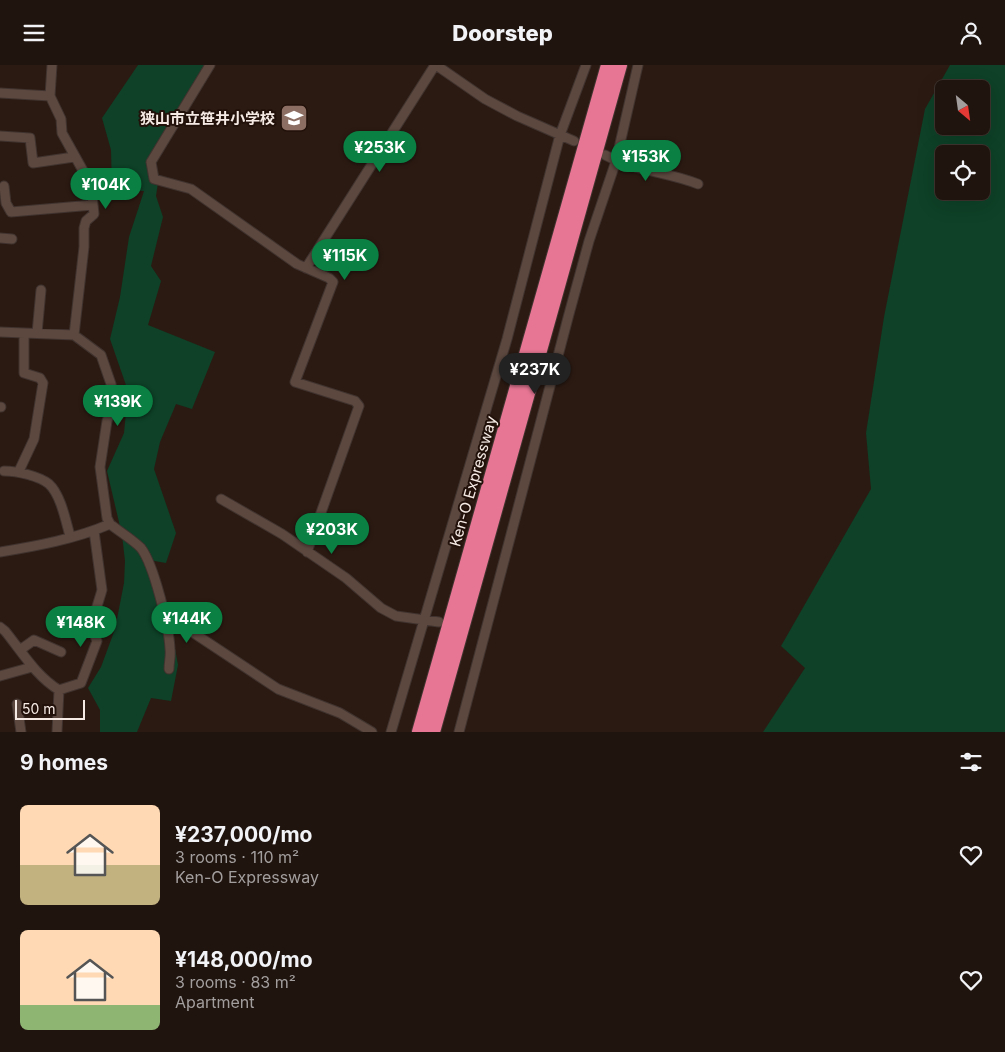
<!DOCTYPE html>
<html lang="en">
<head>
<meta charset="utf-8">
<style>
  body { margin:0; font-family:Inter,"Noto Sans JP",sans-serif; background:#2d211c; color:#f1f3f6; height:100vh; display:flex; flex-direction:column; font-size:19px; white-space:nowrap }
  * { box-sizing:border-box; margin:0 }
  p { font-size:16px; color:#a29e9e }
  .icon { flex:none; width:28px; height:28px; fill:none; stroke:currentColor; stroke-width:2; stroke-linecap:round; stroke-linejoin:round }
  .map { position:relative; height:667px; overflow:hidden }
  .details { display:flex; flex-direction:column; background:#20140e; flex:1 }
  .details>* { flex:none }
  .needle { width:32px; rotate:151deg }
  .controls { position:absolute; left:935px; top:15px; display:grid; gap:10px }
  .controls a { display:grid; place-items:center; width:55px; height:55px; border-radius:8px; background:#20140e; box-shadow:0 5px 20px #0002,0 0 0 1px #3d332e; font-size:25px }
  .scale { position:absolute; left:15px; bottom:12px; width:70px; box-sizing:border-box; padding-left:5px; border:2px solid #f6eae5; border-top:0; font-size:14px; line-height:18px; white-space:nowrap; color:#f6eae5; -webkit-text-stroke:4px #21110a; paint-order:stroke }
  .price { position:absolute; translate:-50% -42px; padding:0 11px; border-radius:18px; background:#0b8043; color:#fff; font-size:16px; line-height:32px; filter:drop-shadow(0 1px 2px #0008) }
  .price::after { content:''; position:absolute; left:50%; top:30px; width:15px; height:11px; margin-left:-8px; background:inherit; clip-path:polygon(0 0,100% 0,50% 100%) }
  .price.active { background:#222; color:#fff }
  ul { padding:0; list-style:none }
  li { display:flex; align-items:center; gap:15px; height:125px; padding:0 20px }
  li span { display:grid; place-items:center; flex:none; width:140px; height:100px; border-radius:8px; color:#555 }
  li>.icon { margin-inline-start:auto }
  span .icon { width:60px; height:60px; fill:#fffc; stroke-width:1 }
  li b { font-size:21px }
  h2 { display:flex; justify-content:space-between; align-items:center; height:60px; padding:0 20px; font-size:21px }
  header { display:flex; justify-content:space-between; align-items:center; height:65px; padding:0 20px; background:#20140e; font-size:22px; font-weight:800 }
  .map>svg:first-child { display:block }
  .green { fill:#0e4127; fill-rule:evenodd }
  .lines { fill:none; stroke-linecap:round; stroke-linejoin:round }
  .minor-casing { stroke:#40332f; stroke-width:11 }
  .highway-casing { stroke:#40332f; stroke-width:16 }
  .minor { stroke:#5c483f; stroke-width:9 }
  .highway { stroke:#e77694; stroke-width:14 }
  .labels { text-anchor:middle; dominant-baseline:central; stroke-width:4; stroke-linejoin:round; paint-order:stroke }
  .poi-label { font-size:15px; font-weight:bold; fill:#f6eae5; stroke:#21110a; text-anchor:end }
  .street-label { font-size:15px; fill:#f6eae5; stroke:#21110a }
</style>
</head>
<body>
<header><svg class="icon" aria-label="menu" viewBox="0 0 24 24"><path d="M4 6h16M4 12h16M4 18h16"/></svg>Doorstep<svg class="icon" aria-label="person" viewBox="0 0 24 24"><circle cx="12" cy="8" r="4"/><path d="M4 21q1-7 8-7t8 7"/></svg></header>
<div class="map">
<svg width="1005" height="667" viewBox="0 0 1005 667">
  <rect width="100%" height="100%" fill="#2b1a12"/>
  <path class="green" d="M138,0H209L153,101L159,111L156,131L163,152L151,201L161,216L148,260L215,287L192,344L176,339L160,377L154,404L176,468L166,498L143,494L168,544L178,600L171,636L151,633L137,667H100V645L88,623L101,602L115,564L124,518L125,496L122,470L107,406L124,368L128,326L110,274L120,232L129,172L144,126L112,125L111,85L102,53Z
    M950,0H1005V667H763L805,603L781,581L871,424L866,368L884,252L925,44ZM944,24H981V61H944ZM944,89H981V126H944Z"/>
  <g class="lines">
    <g class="minor-casing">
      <path id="minor" d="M210,0L151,97L154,114L191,124L297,199L329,213L333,217L295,317L355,336L359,341L307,487
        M436,0L485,34L517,51L574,76
        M0,28L50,31L52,0
        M50,31L61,54L62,68L91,120L94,149L86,156L84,163V182L74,270
        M0,71L30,73L33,98L74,92
        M605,90C635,106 668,107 698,119
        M4,121L6,138L11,147L93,140
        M0,173L12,174
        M306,203L435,0
        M0,267L74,270L101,290L111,319L114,337L107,356L100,402L107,453L110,459
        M37,268L41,225
        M0,342H1
        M4,406C17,406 39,411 49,419C61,430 66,457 70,471
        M19,406L34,374L43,318L40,313L24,308V268
        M221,434L282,469L346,513L381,543L396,551L439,557
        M0,487C37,481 75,474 110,459C120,467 132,474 141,483C154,500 169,562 170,584C171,591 169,597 169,604
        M165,549L278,624L340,648L372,667
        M0,562L5,566C22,587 36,611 59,625L81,618L97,576L91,561L102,525L94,466
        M20,585L34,575L61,587
        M0,611L32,602
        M17,639L21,667
        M57,667L59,625
        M391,667L507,274L560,70L586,0
        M459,667L569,249L589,176L616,96L638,0"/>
    </g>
    <g class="highway-casing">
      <path id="highway" d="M419,667L608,0
        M433,667L620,0"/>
    </g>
    <use href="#minor" class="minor"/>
    <use href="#highway" class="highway"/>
  </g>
  <defs>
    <g id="school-square" transform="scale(1.4375)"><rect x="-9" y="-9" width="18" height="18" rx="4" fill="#8d6e63" stroke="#21110a"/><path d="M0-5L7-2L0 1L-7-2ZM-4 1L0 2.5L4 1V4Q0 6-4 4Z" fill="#fff"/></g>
  </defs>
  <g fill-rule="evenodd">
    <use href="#school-square" x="294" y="53"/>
  </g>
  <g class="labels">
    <g class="poi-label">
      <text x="275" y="53">狭山市立笹井小学校</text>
    </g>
    <g class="street-label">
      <text transform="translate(473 416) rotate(-74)">Ken-O Expressway</text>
    </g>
  </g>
</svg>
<div class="controls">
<a><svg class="needle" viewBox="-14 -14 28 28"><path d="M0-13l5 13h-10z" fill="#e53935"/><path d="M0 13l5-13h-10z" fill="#a29e9e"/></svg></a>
<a><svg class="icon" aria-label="locate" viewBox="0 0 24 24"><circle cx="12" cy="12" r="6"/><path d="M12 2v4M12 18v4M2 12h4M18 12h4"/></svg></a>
</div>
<div class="scale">50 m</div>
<b class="price" style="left:380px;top:108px">¥253K</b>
<b class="price" style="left:646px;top:117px">¥153K</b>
<b class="price" style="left:106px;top:145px">¥104K</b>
<b class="price" style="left:345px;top:216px">¥115K</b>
<b class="price active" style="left:535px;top:330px">¥237K</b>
<b class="price" style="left:118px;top:362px">¥139K</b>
<b class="price" style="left:332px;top:490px">¥203K</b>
<b class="price" style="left:187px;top:579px">¥144K</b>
<b class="price" style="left:81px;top:583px">¥148K</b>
</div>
<section class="details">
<h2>9 homes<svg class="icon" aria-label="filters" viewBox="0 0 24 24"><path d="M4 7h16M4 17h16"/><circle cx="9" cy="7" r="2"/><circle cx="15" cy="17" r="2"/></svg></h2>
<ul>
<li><span style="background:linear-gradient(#ffd9b3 60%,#c2b280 0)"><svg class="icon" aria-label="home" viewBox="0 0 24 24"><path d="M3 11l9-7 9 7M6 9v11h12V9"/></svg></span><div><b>¥237,000/mo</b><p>3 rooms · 110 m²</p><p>Ken-O Expressway</p></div><svg class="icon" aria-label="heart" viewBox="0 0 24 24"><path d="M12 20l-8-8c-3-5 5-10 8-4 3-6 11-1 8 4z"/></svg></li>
<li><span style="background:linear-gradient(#ffd9b3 75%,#8fb573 0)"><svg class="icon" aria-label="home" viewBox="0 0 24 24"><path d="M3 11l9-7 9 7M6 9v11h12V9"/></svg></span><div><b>¥148,000/mo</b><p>3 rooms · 83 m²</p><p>Apartment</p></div><svg class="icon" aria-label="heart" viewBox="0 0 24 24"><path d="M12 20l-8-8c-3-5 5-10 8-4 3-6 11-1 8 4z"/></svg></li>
</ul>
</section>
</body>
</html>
